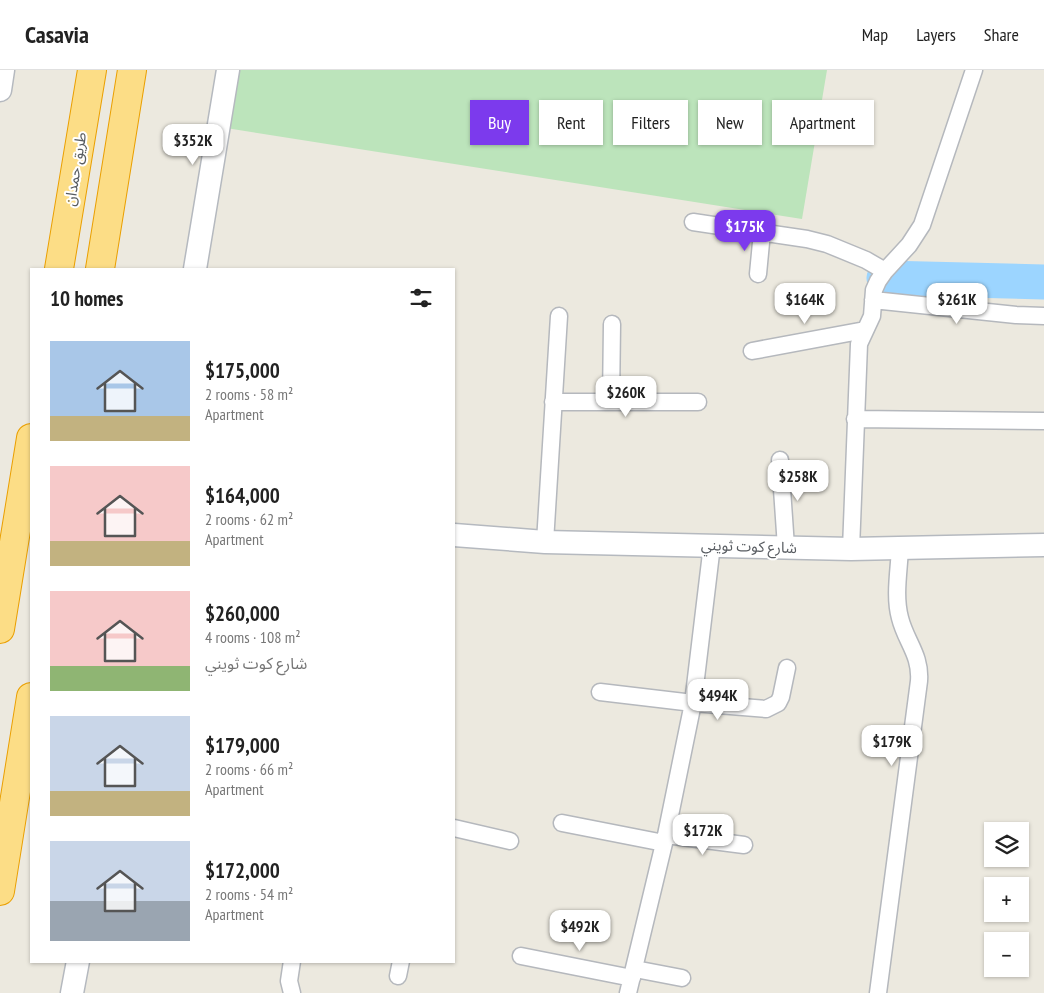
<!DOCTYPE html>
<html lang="en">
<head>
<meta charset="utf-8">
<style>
  body { margin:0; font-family:"PT Sans Narrow","Noto Sans Arabic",sans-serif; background:#f6f6f6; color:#222; height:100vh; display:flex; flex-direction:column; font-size:19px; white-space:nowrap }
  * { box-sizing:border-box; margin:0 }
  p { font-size:16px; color:#767676 }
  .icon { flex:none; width:28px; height:28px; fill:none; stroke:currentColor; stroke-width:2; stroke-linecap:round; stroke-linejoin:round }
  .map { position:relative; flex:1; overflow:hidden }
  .side { position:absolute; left:30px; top:198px; width:425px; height:695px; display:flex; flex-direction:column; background:#fff; border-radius:0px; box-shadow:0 1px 4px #0004 }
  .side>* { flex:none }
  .banner { position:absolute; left:470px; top:30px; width:475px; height:45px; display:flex; gap:10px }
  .tools { position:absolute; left:984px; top:752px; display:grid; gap:10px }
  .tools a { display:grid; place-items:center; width:45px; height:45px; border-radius:0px; background:#fff; box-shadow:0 1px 4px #0004; font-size:25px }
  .price { position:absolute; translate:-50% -42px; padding:0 11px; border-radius:10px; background:#fff; color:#222; font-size:16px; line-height:32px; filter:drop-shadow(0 1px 2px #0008) }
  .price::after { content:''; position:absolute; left:50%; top:30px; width:15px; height:11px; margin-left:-8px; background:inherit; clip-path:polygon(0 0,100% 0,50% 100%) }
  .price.current { background:#7c3aed; color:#fff }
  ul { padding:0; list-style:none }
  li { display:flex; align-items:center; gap:15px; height:125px; padding:0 20px }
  li span { display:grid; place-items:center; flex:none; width:140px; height:100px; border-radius:0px; color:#555 }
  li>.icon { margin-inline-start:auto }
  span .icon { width:60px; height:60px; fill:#fffc; stroke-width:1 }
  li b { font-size:21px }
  h2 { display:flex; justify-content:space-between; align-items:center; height:60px; padding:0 20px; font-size:21px }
  .pill { padding:0 18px; border-radius:0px; background:#fff; box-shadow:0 1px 4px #0004; font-size:18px; line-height:45px }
  .pill.current { background:#7c3aed; color:#fff }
  header { display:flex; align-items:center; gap:30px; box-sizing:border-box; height:70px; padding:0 25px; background:#fff; border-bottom:1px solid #e0e0e0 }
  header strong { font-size:24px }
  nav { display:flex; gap:28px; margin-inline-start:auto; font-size:18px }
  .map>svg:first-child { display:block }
  .green { fill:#bce4bb }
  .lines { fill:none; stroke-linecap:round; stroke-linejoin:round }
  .river { stroke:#9cd5ff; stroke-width:35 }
  .street-casing { stroke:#b5b8bd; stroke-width:19 }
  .secondary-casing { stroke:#b5b9bf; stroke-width:25 }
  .highway-casing { stroke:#ea9f01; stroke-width:30 }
  .street { stroke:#fff; stroke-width:16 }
  .secondary { stroke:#fff; stroke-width:22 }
  .highway { stroke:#fcdd86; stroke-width:28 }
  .labels { text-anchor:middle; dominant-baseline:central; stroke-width:4; stroke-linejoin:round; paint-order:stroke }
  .street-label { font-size:15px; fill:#585c61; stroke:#fff }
</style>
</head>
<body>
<header>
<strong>Casavia</strong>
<nav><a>Map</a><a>Layers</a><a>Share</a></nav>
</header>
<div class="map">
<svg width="1044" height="923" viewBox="0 0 1044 923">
  <rect width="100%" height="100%" fill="#ece9df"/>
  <path class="green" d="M236,0H827L802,149L226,58Z"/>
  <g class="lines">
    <path class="river" d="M884,208L1044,212"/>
    <g class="street-casing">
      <path id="street" d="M693,152L807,169L827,174L866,190L885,201
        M758,204L762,162
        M873,230L1016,245L1044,246
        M752,281L865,260
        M553,332H698
        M611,332L612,254
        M855,349L1044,351
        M780,390L786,477
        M545,472L559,246
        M851,479L859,274L872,246L874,220L878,211L885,201L909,175L922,155L974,0
        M600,622L693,633L766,639L778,633L781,627L787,598
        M562,753L664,773
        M454,758L510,771
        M666,765L744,775
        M521,886L632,908
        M292,891L289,911L292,923
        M635,899L682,908
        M398,906L401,891
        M628,923L666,765L693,633L712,475
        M878,923L919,611C921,585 906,572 900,548C894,526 899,501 900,478"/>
    </g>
    <g class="secondary-casing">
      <path id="secondary" d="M0,20L3,0
        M195,199L228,0
        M454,465L545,472L851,479L1044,475
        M72,923L78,891"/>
    </g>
    <g class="highway-casing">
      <path id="highway" d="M59,199L92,0
        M100,199L132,0
        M0,559L31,368
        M0,821L31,627"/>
    </g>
    <use href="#street" class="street"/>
    <use href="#secondary" class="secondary"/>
    <use href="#highway" class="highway"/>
  </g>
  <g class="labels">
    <g class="street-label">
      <text transform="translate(75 99) rotate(-81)">طريق حمدان</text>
      <text transform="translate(749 476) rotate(2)">شارع كوت ثويني</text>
    </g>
  </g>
</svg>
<div class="tools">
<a><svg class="icon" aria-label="layers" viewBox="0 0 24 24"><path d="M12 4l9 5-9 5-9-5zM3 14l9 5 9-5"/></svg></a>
<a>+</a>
<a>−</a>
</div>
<b class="price" style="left:193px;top:96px">$352K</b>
<b class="price current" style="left:745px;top:182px">$175K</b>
<b class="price" style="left:805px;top:255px">$164K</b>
<b class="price" style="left:957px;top:255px">$261K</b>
<b class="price" style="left:626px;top:348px">$260K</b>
<b class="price" style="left:798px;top:432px">$258K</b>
<b class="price" style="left:718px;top:651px">$494K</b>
<b class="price" style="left:892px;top:697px">$179K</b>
<b class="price" style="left:703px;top:786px">$172K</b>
<b class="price" style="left:580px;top:882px">$492K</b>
<div class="banner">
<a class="pill current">Buy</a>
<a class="pill">Rent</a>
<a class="pill">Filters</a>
<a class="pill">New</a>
<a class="pill">Apartment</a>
</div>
<section class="side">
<h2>10 homes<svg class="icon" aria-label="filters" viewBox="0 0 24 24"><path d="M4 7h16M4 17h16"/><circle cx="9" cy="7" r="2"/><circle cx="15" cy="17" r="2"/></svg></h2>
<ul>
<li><span style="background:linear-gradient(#a9c7e8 75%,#c2b280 0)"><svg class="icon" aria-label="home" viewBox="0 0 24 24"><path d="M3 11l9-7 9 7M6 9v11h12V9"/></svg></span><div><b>$175,000</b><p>2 rooms · 58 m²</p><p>Apartment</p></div></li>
<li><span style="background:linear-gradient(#f6c9c9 75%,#c2b280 0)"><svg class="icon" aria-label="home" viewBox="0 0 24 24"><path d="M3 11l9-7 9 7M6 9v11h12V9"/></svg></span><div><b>$164,000</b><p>2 rooms · 62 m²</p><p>Apartment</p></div></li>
<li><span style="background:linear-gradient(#f6c9c9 75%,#8fb573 0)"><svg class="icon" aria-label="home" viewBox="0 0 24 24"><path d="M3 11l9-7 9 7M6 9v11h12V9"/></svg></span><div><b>$260,000</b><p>4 rooms · 108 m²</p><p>شارع كوت ثويني</p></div></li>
<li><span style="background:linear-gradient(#c9d6e8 75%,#c2b280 0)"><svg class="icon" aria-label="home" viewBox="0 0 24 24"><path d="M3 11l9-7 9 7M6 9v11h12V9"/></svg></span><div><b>$179,000</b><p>2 rooms · 66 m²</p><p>Apartment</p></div></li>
<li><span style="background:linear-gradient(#c9d6e8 60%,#9aa5b1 0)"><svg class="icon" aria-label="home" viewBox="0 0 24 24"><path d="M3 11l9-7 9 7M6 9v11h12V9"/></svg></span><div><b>$172,000</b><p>2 rooms · 54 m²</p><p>Apartment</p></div></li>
</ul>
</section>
</div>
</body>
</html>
